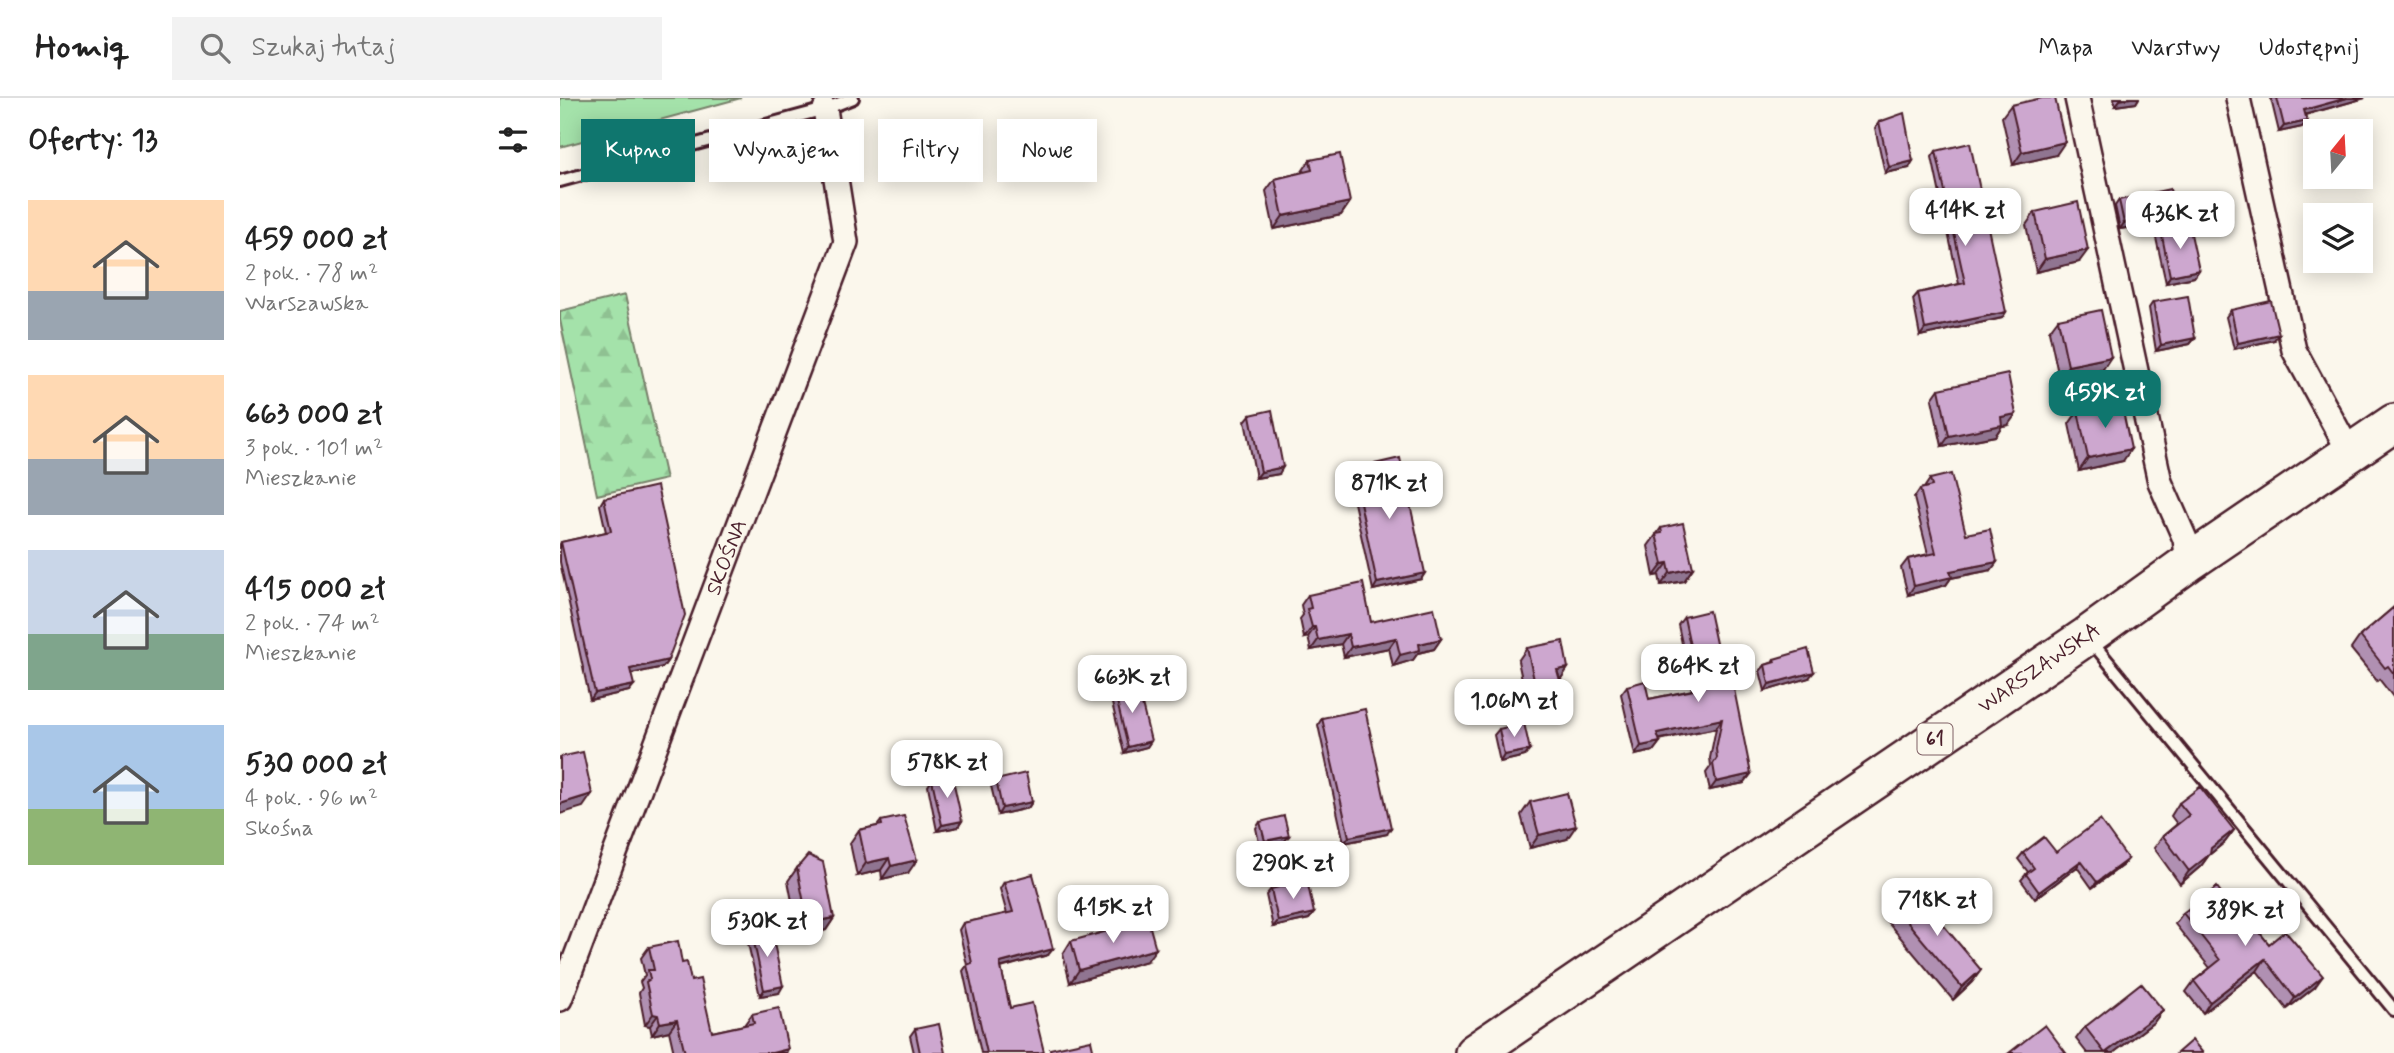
<!DOCTYPE html>
<html lang="pl">
<head>
<meta charset="utf-8">
<style>
  body { margin:0; font-family:Mynerve,sans-serif; background:#f2f2f2; color:#222; height:100vh; display:flex; flex-direction:column; font-size:26px; white-space:nowrap }
  * { box-sizing:border-box; margin:0 }
  p { font-size:23px; color:#767676 }
  .icon { flex:none; width:38px; height:38px; fill:none; stroke:currentColor; stroke-width:2; stroke-linecap:round; stroke-linejoin:round }
  .map { position:relative; flex:1; overflow:hidden }
  .panel { display:flex; flex-direction:column; background:#fff; width:560px }
  .panel>* { flex:none }
  .top-card { position:absolute; left:21px; top:21px; width:665px; height:63px; display:flex; gap:14px }
  .needle { width:46px; rotate:18deg }
  .fabs { position:absolute; left:1743px; top:21px; display:grid; gap:14px }
  .fabs a { display:grid; place-items:center; width:70px; height:70px; border-radius:0px; background:#fff; box-shadow:0 4px 18px #0003; font-size:35px }
  .price { position:absolute; translate:-50% -60px; padding:0 16px; border-radius:14px; background:#fff; color:#222; font-size:23px; line-height:46px; filter:drop-shadow(0 2px 4px #0008) }
  .price::after { content:''; position:absolute; left:50%; top:42px; width:21px; height:16px; margin-left:-10px; background:inherit; clip-path:polygon(0 0,100% 0,50% 100%) }
  .price.on { background:#0f766e; color:#fff }
  ul { padding:0; list-style:none }
  li { display:flex; align-items:center; gap:21px; height:175px; padding:0 28px }
  li span { display:grid; place-items:center; flex:none; width:196px; height:140px; border-radius:0px; color:#555 }
  li>.icon { margin-inline-start:auto }
  span .icon { width:84px; height:84px; fill:#fffc; stroke-width:1 }
  li b { font-size:30px }
  h2 { display:flex; justify-content:space-between; align-items:center; height:84px; padding:0 28px; font-size:30px }
  .chip { padding:0 24px; border-radius:0px; background:#fff; box-shadow:0 4px 18px #0003; font-size:24px; line-height:63px }
  .chip.on { background:#0f766e; color:#fff }
  header { display:flex; align-items:center; gap:42px; box-sizing:border-box; height:98px; padding:0 35px; background:#fff; border-bottom:2px solid #e0e0e0 }
  header strong { font-size:33px }
  nav { display:flex; gap:38px; margin-inline-start:auto; font-size:24px }
  .search { width:490px; height:63px; background:#f2f2f2; display:flex; align-items:center; gap:18px; box-sizing:border-box; padding:0 24px; border-radius:0px; color:#767676; font-size:26px }
  main { display:flex; flex:1; min-height:0 }
  .map>svg:first-child { display:block }
  .grass { fill:#a4e2aa; stroke:#77806a; stroke-width:2 }
  .forest { fill:url(#forest-firs); stroke:#77806a; stroke-width:2 }
  .lines { fill:none; stroke-linecap:round; stroke-linejoin:round }
  .service-casing { stroke:#4a1f2b; stroke-width:16 }
  .minor-casing { stroke:#4a1f2b; stroke-width:28 }
  .primary-casing { stroke:#4a1f2b; stroke-width:42 }
  .service { stroke:#fbf7ec; stroke-width:10 }
  .minor { stroke:#fbf7ec; stroke-width:23 }
  .primary { stroke:#fbf7ec; stroke-width:37 }
  .wall { fill:#b090b2; stroke:#4a1f2b; stroke-width:2 }
  .shaded-wall { fill:#907591; stroke:#4a1f2b; stroke-width:2 }
  .building { fill:#cda7cf; stroke:#4a1f2b; stroke-width:2 }
  .labels { text-anchor:middle; dominant-baseline:central; stroke-width:7; stroke-linejoin:round; paint-order:stroke }
  .shield { fill:#fbf7ec; stroke:#7f6065; stroke-width:2 }
  .shield-label { font-size:19px; font-weight:bold; fill:#4a1f2b }
  .street-label { font-size:21px; fill:#4a1f2b; stroke:#fbf7ec }
</style>
</head>
<body>
<header>
<strong>Homiq</strong>
<div class="search"><svg class="icon" aria-label="search" viewBox="0 0 24 24"><circle cx="10" cy="10" r="6"/><path d="M15 15l6 6"/></svg>Szukaj tutaj</div>
<nav><a>Mapa</a><a>Warstwy</a><a>Udostępnij</a></nav>
</header>
<main>
<section class="panel">
<h2>Oferty: 13<svg class="icon" aria-label="filters" viewBox="0 0 24 24"><path d="M4 7h16M4 17h16"/><circle cx="9" cy="7" r="2"/><circle cx="15" cy="17" r="2"/></svg></h2>
<ul>
<li><span style="background:linear-gradient(#ffd9b3 65%,#9aa5b1 0)"><svg class="icon" aria-label="home" viewBox="0 0 24 24"><path d="M3 11l9-7 9 7M6 9v11h12V9"/></svg></span><div><b>459 000 zł</b><p>2 pok. · 78 m²</p><p>Warszawska</p></div></li>
<li><span style="background:linear-gradient(#ffd9b3 60%,#9aa5b1 0)"><svg class="icon" aria-label="home" viewBox="0 0 24 24"><path d="M3 11l9-7 9 7M6 9v11h12V9"/></svg></span><div><b>663 000 zł</b><p>3 pok. · 101 m²</p><p>Mieszkanie</p></div></li>
<li><span style="background:linear-gradient(#c9d6e8 60%,#7fa58c 0)"><svg class="icon" aria-label="home" viewBox="0 0 24 24"><path d="M3 11l9-7 9 7M6 9v11h12V9"/></svg></span><div><b>415 000 zł</b><p>2 pok. · 74 m²</p><p>Mieszkanie</p></div></li>
<li><span style="background:linear-gradient(#a9c7e8 60%,#8fb573 0)"><svg class="icon" aria-label="home" viewBox="0 0 24 24"><path d="M3 11l9-7 9 7M6 9v11h12V9"/></svg></span><div><b>530 000 zł</b><p>4 pok. · 96 m²</p><p>Skośna</p></div></li>
</ul>
</section>
<div class="map">
<svg width="1834" height="955" viewBox="0 0 1834 955">
  <defs>
    <pattern id="forest-firs" width="22" height="20" patternUnits="userSpaceOnUse" patternTransform="scale(1.75)"><rect width="22" height="20" fill="#a4e2aa"/><path d="M5 1l3.5 6h-7zM16 11l3.5 6h-7z" fill="#8fc192"/></pattern>
  </defs>
  <rect width="100%" height="100%" fill="#fbf7ec"/>
  <filter id="ink" filterUnits="userSpaceOnUse"><feTurbulence type="fractalNoise" baseFrequency=".0143" numOctaves="2"/><feDisplacementMap in="SourceGraphic" scale="14" xChannelSelector="R" yChannelSelector="G"/><feConvolveMatrix kernelMatrix="1 2 1 2 8 2 1 2 1" color-interpolation-filters="sRGB"/></filter>
  <g filter="url(#ink)">
    <path class="grass" d="M0,0H181L0,49Z"/>
    <path class="forest" d="M65,197L106,381L37,397L0,222V213Z"/>
    <g class="lines">
      <g class="service-casing">
        <path id="service" d="M0,83L265,11L293,0
          M1531,543L1834,912"/>
      </g>
      <g class="minor-casing">
        <g id="minor">
          <path d="M1517,0L1600,384L1625,441L1628,465"/>
          <path d="M1678,0L1734,252L1790,355"/>
          <path id="s1" d="M0,901L286,144L265,11"/>
        </g>
      </g>
      <g class="primary-casing">
        <g id="primary">
          <path id="s2" d="M914,955L1527,538L1628,465L1834,325"/>
        </g>
      </g>
      <use href="#service" class="service"/>
      <use href="#minor" class="minor"/>
      <use href="#primary" class="primary"/>
    </g>
    <path class="wall" d="M1554,0H1579L1576,5L1555,8Z
      M1712,0H1805L1745,17L1742,29L1719,34L1711,1Z
      M1451,7L1496,57L1453,67L1442,19Z
      M1319,24L1349,70L1325,75L1315,30Z
      M1376,53L1446,214L1442,220L1360,238L1353,201L1358,195L1399,186L1372,59Z
      M750,62L790,104L781,117L714,131L706,93L715,81L741,75Z
      M1559,102L1615,116L1611,122L1560,131L1555,108Z
      M1475,114L1519,164L1476,174L1466,127Z
      M1601,133L1639,172L1634,179L1606,185L1596,140Z
      M1593,204L1635,240L1630,246L1596,253L1589,210Z
      M1671,212L1714,242L1674,251L1666,219Z
      M1498,221L1543,271L1499,280L1489,233Z
      M1379,291L1448,327L1442,328L1435,338L1382,348L1372,301Z
      M1518,313L1563,363L1519,373L1509,326Z
      M690,317L719,376L696,380L685,323Z
      M793,371L865,475L861,481L813,492L788,377Z
      M1370,381L1406,436L1437,464L1431,472L1391,480L1386,487L1348,497L1341,470L1348,461L1368,456L1354,400L1360,391L1364,390Z
      M44,400L108,562L103,569L71,576L69,593L30,602L0,464V446L1,444L46,434L40,407Z
      M1101,430L1133,470L1124,483L1101,487L1099,477L1094,478L1088,448Z
      M748,497L811,524L881,541L874,551L858,555L853,562L833,568L829,550L784,559L781,546L751,552L748,539L744,540L740,521L743,517L741,507Z
      M1834,509V600L1819,581L1817,583L1791,551L1800,538Z
      M1124,519L1163,578L1191,676L1184,685L1150,692L1146,675L1151,668L1150,660L1156,630L1099,642L1100,644L1093,653L1075,657L1061,596L1067,588L1089,601L1132,592L1118,527Z
      M967,550L1008,570L1000,582L1001,586L992,599L967,604L958,563Z
      M1214,561L1249,580L1205,593L1200,573L1205,567L1211,565Z
      M554,591L591,643L587,649L564,655L550,597Z
      M762,620L827,736L784,745L758,627Z
      M939,631L965,658L940,664L934,637Z
      M372,682L402,723L398,729L377,733L368,688Z
      M436,682L472,704L468,710L438,717L431,688Z
      M970,704L1007,741L970,750L961,717Z
      M1619,705L1674,732L1665,744L1649,757L1641,768L1620,786L1594,750L1603,738L1617,726L1611,718Z
      M321,723L348,775L322,781L321,772L297,778L290,745L299,732L317,728Z
      M700,724L724,744L700,750L696,730Z
      M1496,754L1568,761L1563,767L1532,790L1517,769L1475,801L1461,782L1468,774L1458,761L1463,755Z
      M237,770L274,820L266,832L239,838L228,783Z
      M444,784L488,857L441,870L450,910L483,955H421L403,873L407,867L399,832L403,825L447,816L440,791Z
      M711,791L754,815L749,821L713,829L706,797Z
      M1666,801L1709,846L1755,889L1727,911L1697,873L1643,915L1626,894L1634,883L1650,870L1615,826L1623,815Z
      M1333,807L1421,872L1412,884L1393,902L1324,820Z
      M192,834L219,895L200,898L187,841Z
      M511,843L587,863L510,885L503,856Z
      M89,849L122,865L131,883L152,934L184,927L192,916L226,955H114L109,933L92,937L90,928L85,927L79,895L82,890L80,884L85,877L81,860Z
      M1603,912L1594,924L1553,955H1527L1516,941L1525,929Z
      M355,931L385,955H354L350,938Z"/>
    <path class="shaded-wall" d="M1571,0H1579L1576,5L1555,8L1560,2Z
      M1787,0H1805L1740,18L1744,12Z
      M1747,23L1742,29L1719,34L1724,28Z
      M1505,44L1496,57L1453,67L1462,54Z
      M1353,63L1349,70L1325,75L1329,69Z
      M790,104L781,117L714,131L723,118Z
      M1615,116L1611,122L1560,131L1564,125Z
      M1528,152L1519,164L1476,174L1485,161Z
      M1639,172L1634,179L1606,185L1610,178Z
      M1446,214L1442,220L1360,238L1365,231Z
      M1719,236L1714,242L1674,251L1678,245Z
      M1635,240L1630,246L1596,253L1601,247Z
      M1551,259L1543,271L1499,280L1508,268Z
      M1456,316L1448,327L1442,328L1435,338L1382,348L1389,338L1441,319Z
      M1571,351L1563,363L1519,373L1528,360Z
      M723,369L719,376L696,380L701,374Z
      M1437,464L1431,472L1391,480L1386,487L1348,497L1354,488L1390,473Z
      M1108,465L1099,477L1094,478L1103,466Z
      M1133,470L1124,483L1101,487L1110,475Z
      M865,475L861,481L813,492L817,485Z
      M752,529H755L748,539L744,540Z
      M788,536L781,546L751,552L758,542Z
      M836,540L829,550L784,559L791,549Z
      M881,541L874,551L858,555L853,562L833,568L840,557L859,546Z
      M108,562L103,569L66,577L70,571Z
      M1008,570L1000,582L997,572Z
      M1254,574L1249,580L1205,593L1209,586Z
      M1001,586L992,599L967,604L976,591Z
      M74,587L69,593L30,602L35,595Z
      M1162,621L1156,630L1091,643L1097,635Z
      M591,643L587,649L564,655L568,649Z
      M1100,644L1093,653L1075,657L1081,648Z
      M970,652L965,658L940,664L944,657Z
      M1191,676L1184,685L1150,692L1156,684Z
      M32,696L23,709L0,716V706Z
      M472,704L468,710L438,717L442,710Z
      M402,723L398,729L377,733L382,727Z
      M1016,728L1007,741L970,750L979,737Z
      M831,730L827,736L784,745L789,739Z
      M1674,732L1665,744L1649,757L1641,768L1620,786L1629,773L1651,750Z
      M729,738L724,744L700,750L705,743Z
      M329,760L321,772L297,778L306,765Z
      M1568,761L1563,767L1532,790L1537,784Z
      M357,762L348,775L322,781L331,768Z
      M1521,763L1517,769L1475,801L1479,794Z
      M754,815L749,821L713,829L718,823Z
      M274,820L266,832L239,838L248,825Z
      M493,851L488,857L435,871L440,865Z
      M596,851L587,863L510,885L519,872Z
      M1705,861L1697,873L1643,915L1650,904Z
      M1421,872L1412,884L1393,902L1402,889Z
      M1763,878L1755,889L1727,911L1735,900Z
      M223,888L219,895L200,898L204,892Z
      M1603,912L1594,924L1553,955H1545Z
      M93,916L98,917L90,928L85,927Z
      M117,922L109,933L92,937L100,925Z
      M228,951L226,955H212Z"/>
    <path class="building" d="M1482,0H1495L1505,44L1462,54L1451,7Z
      M1717,0H1787L1744,12L1747,23L1724,28Z
      M1344,15L1353,63L1329,69L1319,24Z
      M1410,45L1446,214L1365,231L1358,195L1405,185L1376,53Z
      M780,56L790,104L723,118L715,81L752,72L750,62Z
      M1610,91L1615,116L1564,125L1559,102Z
      M1518,104L1528,152L1485,161L1475,114Z
      M1629,127L1639,172L1610,178L1601,133Z
      M1628,198L1635,240L1601,247L1593,204Z
      M1711,203L1719,236L1678,245L1671,212Z
      M1541,212L1551,259L1508,268L1498,221Z
      M1448,276L1456,316L1441,319L1442,327L1389,338L1379,291Z
      M1561,304L1571,351L1528,360L1518,313Z
      M712,312L723,369L701,374L690,317Z
      M840,360L865,475L817,485L793,371Z
      M1391,376L1406,436L1430,431L1437,464L1390,473L1392,479L1354,488L1348,461L1376,455L1360,391L1372,388L1370,381Z
      M97,388L125,517L108,562L70,571L74,587L35,595L1,444L51,433L44,400Z
      M1123,425L1133,470L1110,475L1108,465L1103,466L1096,436L1102,435L1101,430Z
      M803,485L811,524L874,510L881,541L859,546L860,552L840,557L836,540L791,549L788,536L758,542L755,529H752L747,511L751,510L748,497Z
      M1834,509V576L1828,568L1825,570L1800,538Z
      M1149,513L1163,578L1171,576L1191,676L1156,684L1153,666L1157,660L1156,651L1162,621L1097,635L1100,644L1081,648L1067,588L1085,583L1089,601L1139,591L1124,519Z
      M1003,543L1008,570L997,572L1001,586L976,591L967,550Z
      M1248,551L1254,574L1209,586L1205,567L1215,564L1214,561Z
      M577,586L591,643L568,649L554,591Z
      M805,611L831,730L789,739L762,620Z
      M964,625L970,652L944,657L939,631Z
      M23,654L32,696L0,706V659Z
      M466,675L472,704L442,710L436,682Z
      M392,677L402,723L382,727L372,682Z
      M1640,689L1674,732L1651,750L1650,756L1629,773L1603,738L1629,717L1619,705Z
      M1007,695L1016,728L979,737L970,704Z
      M344,718L357,762L331,768L329,760L306,765L299,732L322,727L321,723Z
      M724,718L729,738L705,743L700,724Z
      M1540,722L1568,761L1537,784L1521,763L1479,794L1466,776L1474,770L1463,755L1484,739L1496,754Z
      M248,757L263,764L274,820L248,825L237,770Z
      M473,776L493,851L440,865L450,910L472,905L484,954L479,955H427L407,867L412,865L403,825L453,814L444,784Z
      M747,782L754,815L718,823L711,791Z
      M1657,789L1666,801L1670,798L1709,846L1725,833L1763,878L1735,900L1705,861L1650,904L1634,883L1660,862L1623,815Z
      M1353,791L1421,872L1402,889L1333,807Z
      M588,822L596,851L519,872L511,843Z
      M211,831L223,888L204,892L192,834Z
      M118,843L122,865L127,864L131,883L140,881L152,934L194,925L192,916L219,910L228,951L212,955H125L117,922L100,925L98,917L93,916L86,884L90,881L88,872H94L89,849Z
      M1581,885L1603,912L1545,955L1525,929Z
      M379,926L385,955H360L355,931Z
      M1485,927L1506,955H1449Z
      M531,942L534,955H491L490,951Z
      M1632,942L1643,955H1617Z"/>
  </g>
  <g class="labels">
    <rect class="shield" x="1357.5" y="625.5" width="35" height="31" rx="5"/>
    <g class="shield-label">
      <text x="1375" y="641">61</text>
    </g>
    <g class="street-label">
      <text stroke="none"><textPath href="#s1" startOffset="472">SKOŚNA</textPath></text>
      <text stroke="none"><textPath href="#s2" startOffset="684">WARSZAWSKA</textPath></text>
    </g>
  </g>
</svg>
<div class="fabs">
<a><svg class="needle" viewBox="-14 -14 28 28"><path d="M0-13l5 13h-10z" fill="#e53935"/><path d="M0 13l5-13h-10z" fill="#767676"/></svg></a>
<a><svg class="icon" aria-label="layers" viewBox="0 0 24 24"><path d="M12 4l9 5-9 5-9-5zM3 14l9 5 9-5"/></svg></a>
</div>
<b class="price" style="left:1405px;top:150px">414K zł</b>
<b class="price" style="left:1620px;top:153px">436K zł</b>
<b class="price on" style="left:1545px;top:332px">459K zł</b>
<b class="price" style="left:829px;top:423px">871K zł</b>
<b class="price" style="left:1138px;top:606px">864K zł</b>
<b class="price" style="left:572px;top:617px">663K zł</b>
<b class="price" style="left:954px;top:641px">1.06M zł</b>
<b class="price" style="left:387px;top:702px">578K zł</b>
<b class="price" style="left:733px;top:803px">290K zł</b>
<b class="price" style="left:1377px;top:840px">718K zł</b>
<b class="price" style="left:553px;top:847px">415K zł</b>
<b class="price" style="left:1685px;top:850px">389K zł</b>
<b class="price" style="left:207px;top:861px">530K zł</b>
<div class="top-card">
<a class="chip on">Kupno</a>
<a class="chip">Wynajem</a>
<a class="chip">Filtry</a>
<a class="chip">Nowe</a>
</div>
</div>
</main>
</body>
</html>
